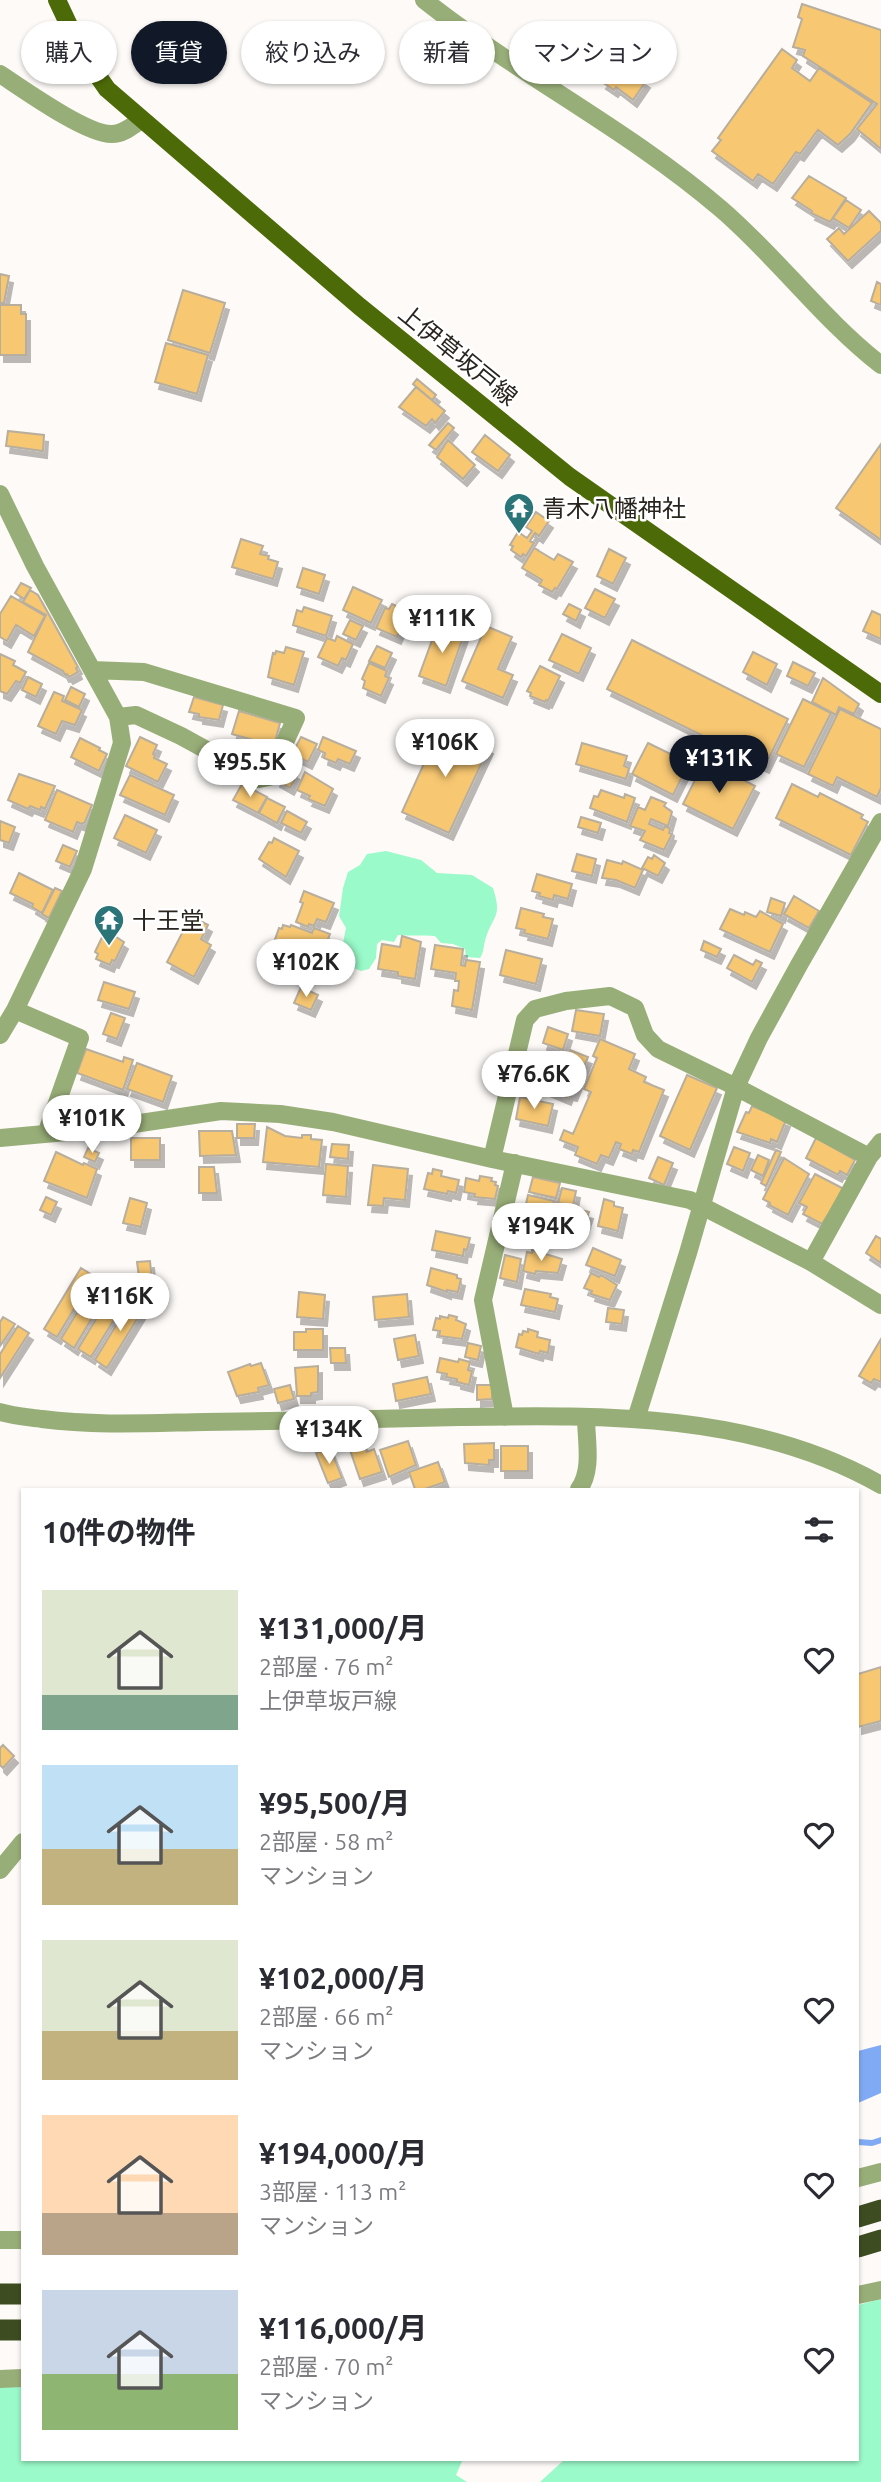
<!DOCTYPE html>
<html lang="ja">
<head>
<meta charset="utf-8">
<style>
  body { margin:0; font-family:Ubuntu,"Noto Sans JP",sans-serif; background:#f7f7f7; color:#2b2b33; height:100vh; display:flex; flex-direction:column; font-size:26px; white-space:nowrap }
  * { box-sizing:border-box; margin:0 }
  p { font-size:23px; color:#7c7c81 }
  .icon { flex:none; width:38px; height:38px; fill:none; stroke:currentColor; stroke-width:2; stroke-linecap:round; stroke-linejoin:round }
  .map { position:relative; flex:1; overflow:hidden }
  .details { position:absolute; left:21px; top:1488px; width:838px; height:973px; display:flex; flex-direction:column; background:#fff; border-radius:0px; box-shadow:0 2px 5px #0004 }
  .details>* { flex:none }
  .hud { position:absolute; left:21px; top:21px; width:840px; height:63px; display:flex; gap:14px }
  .price { position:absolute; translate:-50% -60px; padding:0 16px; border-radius:24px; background:#fff; color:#222; font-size:23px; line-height:46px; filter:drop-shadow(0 2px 4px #0008) }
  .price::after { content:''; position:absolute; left:50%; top:42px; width:21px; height:16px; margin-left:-10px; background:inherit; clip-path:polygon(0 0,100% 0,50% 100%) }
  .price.current { background:#111827; color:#fff }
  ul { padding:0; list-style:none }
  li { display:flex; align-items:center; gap:21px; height:175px; padding:0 21px }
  li span { display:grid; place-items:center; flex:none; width:196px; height:140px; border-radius:0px; color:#555 }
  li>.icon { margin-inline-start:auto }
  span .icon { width:84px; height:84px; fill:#fffc; stroke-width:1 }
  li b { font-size:30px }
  h2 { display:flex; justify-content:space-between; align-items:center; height:84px; padding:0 21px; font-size:30px }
  .chip { padding:0 24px; border-radius:32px; background:#fff; box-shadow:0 2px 5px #0004; font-size:24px; line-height:63px }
  .chip.current { background:#111827; color:#fff }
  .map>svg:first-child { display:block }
  .green { fill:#9afac9 }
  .water { fill:#80abf4 }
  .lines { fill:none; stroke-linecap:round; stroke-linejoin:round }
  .stream { stroke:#80abf4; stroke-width:6 }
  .building { fill:#f7c772; stroke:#b8ae9d; stroke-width:2; filter:url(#shadow) }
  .minor { stroke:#98ae78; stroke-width:18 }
  .major { stroke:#4d6a08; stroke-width:18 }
  .highway { stroke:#3d4d21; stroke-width:21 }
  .labels { text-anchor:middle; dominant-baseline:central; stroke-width:5; stroke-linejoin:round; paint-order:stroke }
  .street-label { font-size:24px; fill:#2a241e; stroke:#fff }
  .poi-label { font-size:24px; fill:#2a241e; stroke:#fff; text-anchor:start }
</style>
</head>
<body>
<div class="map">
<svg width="881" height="2482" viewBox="0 0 881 2482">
  <defs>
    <filter id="shadow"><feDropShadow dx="4" dy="7" stdDeviation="0" flood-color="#0004"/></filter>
  </defs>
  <rect width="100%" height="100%" fill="#fdfaf7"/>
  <path class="green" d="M386,851L421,860L437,873L472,875L493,888C503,919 492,915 485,941C483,948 484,952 480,958L466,957L465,949L453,944L441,943L435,936C422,935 411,936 398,935L394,942L382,940L377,944L376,958L369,969L361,971L337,961L336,951L343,943L346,928L339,916L343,888L348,872L360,865L367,854Z
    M881,2299V2482H540L565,2459H858V2305Z
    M0,2386H23V2459H463L456,2475L467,2482H0Z"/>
  <path class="water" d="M881,2045V2093L858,2103V2051Z"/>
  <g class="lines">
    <path class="stream" d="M858,2142L872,2143L881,2140"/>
  </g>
  <path class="building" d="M802,4L881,30V149L857,129L877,104L803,56L805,50L793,47L802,19L798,17Z
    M782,49L797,60L792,68L810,81L819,68L872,103L850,134L838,145L818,130L800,154L796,152L773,184L758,174L753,181L712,151L721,140L718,138Z
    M617,62L646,81L633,100L616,87L614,90L602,82Z
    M809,176L846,198L830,222L811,213L812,211L792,198Z
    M846,200L861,210L849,228L833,218Z
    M869,211L881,223V231L848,261L827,239L839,228L844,234Z
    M0,274L9,276L4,303H0Z
    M877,282L881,284V305L871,301Z
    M183,290L225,303L210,353L168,340Z
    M0,305H21V314H26V355H0Z
    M166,343L208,355L197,394L155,382Z
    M417,379L436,395L432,400L413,384Z
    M416,387L445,411L435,423L432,419L426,426L399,407Z
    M448,423L454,428L436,450L429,445Z
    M8,431L44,435L43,451L6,446Z
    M485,435L510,455L498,471L472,452Z
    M448,440L475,465L463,479L437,457Z
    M881,444V540L836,508Z
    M536,512L549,521L539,536L535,533L530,541L534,543L526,556L523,554L521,557L511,550L513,546L510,545L518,532L527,538L532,531L526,527Z
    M241,539L263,546L260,554L269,556L268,559L278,562L273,579L232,567Z
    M534,548L554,560L558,554L573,562L557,589L555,588L552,592L539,585L542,580L522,568Z
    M609,549L626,558L613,584L597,576Z
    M303,568L325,575L319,594L297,587Z
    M21,583L31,588L24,599L15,593Z
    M353,587L382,600L371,623L343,610Z
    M595,589L615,599L605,618L585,608Z
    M30,590L38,595L78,667L76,668L78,672L69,677L67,674L65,675L63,671L28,652L46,615L23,602Z
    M11,596L45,616L34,636L16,625L7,641L0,637V614Z
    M392,604L408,612L397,637L376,628L385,608L389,609Z
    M569,604L581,610L576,621L563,614Z
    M304,607L332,616L326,636L293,625L297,610L302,612Z
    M872,611L881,615V639L863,631Z
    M350,620L363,626L356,640L343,634Z
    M438,624L464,634L446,686L419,676Z
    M486,626L512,637L498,669L513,675L503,698L462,681Z
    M562,634L591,648L579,674L549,660Z
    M337,636L353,644L346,660L342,658L338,666L318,657L327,638L335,641Z
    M632,640L788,719L765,766L607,689Z
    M377,646L392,653L385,668L369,661Z
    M286,647L304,652L294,685L268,677L273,653L275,654L276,651L284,653Z
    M753,652L777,664L767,685L743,672Z
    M0,654L15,661L13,665L26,672L20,683L16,681L7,694L0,691Z
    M793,662L815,673L808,686L787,676Z
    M369,663L387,671L385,676L389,678L381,696L363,688L365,681L362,679Z
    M540,666L560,676L548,701L546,700L545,702L530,696L531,693L527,691Z
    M28,677L42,684L36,697L22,690Z
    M823,678L859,704L854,714L839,707L836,715L812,702Z
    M71,687L85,694L79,707L65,700Z
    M54,692L64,696L62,701L82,710L75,725L62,721L56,734L38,726Z
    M194,697L223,705L219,720L199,717V714L189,712Z
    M803,699L831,713L804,767L776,754Z
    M840,709L881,729V788L877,797L837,777L833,786L808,774Z
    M239,711L280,723L274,746L232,734Z
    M441,726L489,747L449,833L402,812Z
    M140,737L157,745L153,754L155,755L154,758L167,764L158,782L126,766Z
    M301,737L317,744L308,762L292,754Z
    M323,737L356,751L350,764L338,759L336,763L324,758L325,753L318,750Z
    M80,738L100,748L99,750L107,754L99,771L71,757Z
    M582,743L627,756L624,766L629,768L626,779L576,764Z
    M648,743L689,763L673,795L632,774Z
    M705,760L755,786L733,829L683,804Z
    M284,766L298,774L290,788L276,780Z
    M305,772L333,789L325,806L308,799L310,796L297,790Z
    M19,774L55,786L45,809L41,807L40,810L30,806L28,809L8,800Z
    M130,775L174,795L165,815L120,795Z
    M242,784L267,797L258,813L233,800Z
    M792,784L818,797L820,793L863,815L861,818L868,822L851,855L776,818Z
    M57,790L92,805L85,822L82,824L77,822L73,832L45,820Z
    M601,790L624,798L625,794L635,798L627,822L590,808L594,796L598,797Z
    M651,797L666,803L664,806L672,812L668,826L651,819L649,824L663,830L665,826L670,829L669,833L672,834L664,850L640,840L645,831L630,826L638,807L645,810Z
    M267,798L285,807L277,823L259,813Z
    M287,811L307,822L301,833L281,823Z
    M125,815L157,830L146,853L114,838Z
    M581,817L601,823L598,833L578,827Z
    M0,821L15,827L9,843L0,840Z
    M274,838L299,851L286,877L259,859L269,842L272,843Z
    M63,845L77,851L70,867L56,861Z
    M577,854L596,859L592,876L572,871Z
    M654,855L665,863L658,876L642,868L648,857L652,859Z
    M607,860L622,864L623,861L643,870L635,888L616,880L602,878Z
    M19,873L53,890L42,913L32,907L33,904L10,893Z
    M537,874L572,884L568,899L554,895L553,900L539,896L540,893L532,891Z
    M55,888L62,891L49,918L42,914Z
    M304,891L334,903L326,922L317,919L314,926L309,924L308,927L296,922L303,903L300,902Z
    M794,896L819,911L809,928L784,914Z
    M771,898L785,903L781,916L767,912Z
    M521,908L544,914L543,917L553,919L548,939L524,933L525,930L516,928Z
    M730,909L744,915L745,912L756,917L760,911L783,924L770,952L720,929Z
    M191,916L208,925L201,939L211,945L194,977L167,962Z
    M283,925L290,927L291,925L312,933L314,928L330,934L319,962L312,959L310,964L300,960L301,956L283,949L282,952L272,948L279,928L282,929Z
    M104,933L109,935L110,933L124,942L115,961L112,960L110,965L96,959L98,954L95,952Z
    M402,936L421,942L415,979L398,976V972L378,969L382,944L400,947Z
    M704,941L721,949L717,957L701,950Z
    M435,945L463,949L461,965L465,966L466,960L480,962L472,1010L452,1006L454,990L458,991L459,981H455L456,973L431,969Z
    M506,950L542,959L536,984L500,975Z
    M734,955L753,965L756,960L762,963L752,982L727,968Z
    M104,982L135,992L129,1009L98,1000Z
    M301,987L318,995L311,1010L294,1003Z
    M576,1010L604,1014L600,1036L572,1031Z
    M111,1013L125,1018L117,1039L103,1034Z
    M548,1027L568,1034L563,1050L543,1043Z
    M600,1039L635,1054L629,1069L646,1077L644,1082L664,1090L639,1152L633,1150L632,1154L619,1149L621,1144L616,1142L609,1158L601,1155L597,1164L575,1155L578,1147L560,1140L564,1130L573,1134L591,1092L584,1089L597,1058L593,1056Z
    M86,1049L123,1062L124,1057L133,1060L123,1090L77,1073Z
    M570,1050L588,1057L573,1094L569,1093L567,1098L536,1085L537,1081L530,1078L537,1059L543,1062L546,1054L566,1059Z
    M137,1063L172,1076L163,1102L127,1089Z
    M687,1075L717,1088L690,1150L660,1136Z
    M520,1097L553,1104L548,1126L516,1119Z
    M752,1106L786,1120L777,1142L771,1139L770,1143L737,1132L746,1112L749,1113Z
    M237,1124H255L254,1138H237Z
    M267,1127L285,1136L302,1138V1135H311V1139L322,1140L319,1167L263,1162Z
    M199,1131H232L236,1155L200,1156Z
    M131,1138H160V1160H131Z
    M816,1138L855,1160L847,1175L840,1171L838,1175L806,1158Z
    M332,1144L349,1145L348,1159L330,1157Z
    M734,1147L750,1153L743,1171L727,1164Z
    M88,1148L99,1153L95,1162L84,1157Z
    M776,1150L781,1152L766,1186L761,1183Z
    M56,1152L83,1165L84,1163L97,1169L87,1198L44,1181Z
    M758,1155L769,1160L763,1176L751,1170Z
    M658,1157L673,1163L664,1185L649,1178Z
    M784,1158L809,1174L788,1215L769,1205L770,1203L763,1199Z
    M326,1164L348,1166L346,1197L323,1195Z
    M373,1165L408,1169L405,1200L384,1198L383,1206L368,1205Z
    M199,1167H214L217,1193H199Z
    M433,1169L442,1171L441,1176L459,1180L456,1193L448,1191L447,1194L424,1189L428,1173L432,1174Z
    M815,1174L844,1189L822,1224L803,1214L807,1207L799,1203Z
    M480,1176L492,1178L491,1181L496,1182L495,1185L498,1186L495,1199L474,1197L475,1194L464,1192L466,1178L479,1181Z
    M533,1177L560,1183L556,1198L529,1192Z
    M562,1188L576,1191L573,1206L558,1203Z
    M528,1195L554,1201L549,1223L523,1217Z
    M46,1197L57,1202L51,1215L40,1210Z
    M130,1198L147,1203L141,1227L123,1223Z
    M604,1199L614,1202V1206L623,1208L618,1231L598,1226Z
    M559,1204L589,1212L585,1224L582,1223L579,1234L553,1227Z
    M436,1231L470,1238L467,1250L464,1249L463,1256L432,1250Z
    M876,1236L881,1239V1263L866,1253Z
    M593,1248L621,1260L615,1276L586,1265Z
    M532,1250L562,1259L558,1273L536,1271L535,1274L523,1271L527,1252L532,1253Z
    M505,1255L521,1259L517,1282L500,1278Z
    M150,1261L153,1291L141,1292L137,1262Z
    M81,1268L94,1276L57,1337L44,1329Z
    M431,1268L457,1275V1278L461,1279L458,1292L447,1290V1292L427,1285Z
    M591,1273L599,1277L601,1275L617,1285L610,1300L591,1294L592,1291L584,1288Z
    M98,1278L111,1286L74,1348L61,1339Z
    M115,1288L128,1297L91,1357L78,1349Z
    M525,1289L551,1294L550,1297L558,1299L555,1312L521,1305Z
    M299,1292L325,1295L323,1319L297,1317Z
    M407,1294L409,1317L375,1320L373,1297Z
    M132,1299L145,1306L107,1368L95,1360Z
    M608,1308L624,1310L622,1324L606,1322Z
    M449,1315L457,1317L456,1320L466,1324L462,1339L439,1336L440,1331L433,1330L436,1318L440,1319V1316L448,1318Z
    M3,1317L15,1324L0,1346V1322Z
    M18,1326L29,1333L0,1378V1354Z
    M306,1329H323V1350H294V1332H306Z
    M528,1329L538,1332L537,1337L550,1340L548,1353L540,1351L539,1354L516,1347L519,1334L522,1335L523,1331L528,1332Z
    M415,1335L419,1356L398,1360L394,1339Z
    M881,1339V1382L874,1379L871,1383L859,1376Z
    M468,1343L481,1346L478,1360L465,1357Z
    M330,1348H345L346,1363H331Z
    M440,1358L458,1362L459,1359L470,1362L468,1370L472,1371L469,1385L457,1382V1379L446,1377L447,1374L437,1372Z
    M261,1363L269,1385L258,1388L259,1392L237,1396L228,1372L250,1364L251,1366Z
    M318,1366V1392L311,1393V1396H297L295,1368Z
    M427,1377L431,1394L396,1401L393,1384Z
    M290,1385L294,1399L278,1403L274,1389Z
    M477,1385H492V1399L477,1400Z
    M408,1441L416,1465L389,1477L380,1450Z
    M363,1442L367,1452L374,1449L382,1472L360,1479L349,1447Z
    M494,1443V1460H489V1465L465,1463L464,1444Z
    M501,1446H528V1471H501Z
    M330,1448L342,1478L328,1483L316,1453Z
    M438,1462L445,1482L425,1489H415L409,1472Z
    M881,1667V1721L858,1727V1674Z
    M3,1745L14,1756L3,1768L0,1765V1748Z"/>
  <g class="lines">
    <path class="minor" d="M424,0C519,75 629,130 721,209C778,258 822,319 881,365
      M0,74C23,89 87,135 112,134C123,134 132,126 141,120
      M0,494L35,566L118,717L122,743L83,869L15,1010L0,1035
      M92,670L144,672L296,718L269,777L259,779L181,736L136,715L118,717
      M15,1010L80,1038L46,1134
      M0,1138L100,1129L221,1111L280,1114L333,1122L492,1159L690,1200L811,1262L881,1305
      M492,1159L525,1020L535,1009L566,1001L610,996L635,1008L645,1035L658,1049L736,1087L869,1157
      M811,1262L869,1157L881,1142
      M0,1412C13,1416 28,1417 42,1419C96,1426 150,1423 205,1422C290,1421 374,1419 459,1417C602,1415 753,1412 881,1485
      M505,1417L483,1300L515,1163
      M636,1419L688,1253L736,1087L759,1038L799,965L881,822
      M579,1489C593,1470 586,1440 586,1417
      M0,1870L23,1842
      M858,2178L881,2172
      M0,2240H23
      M858,2295L881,2290
      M0,2379L23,2378"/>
    <path class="major" d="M57,0L82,53L107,89L359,306L570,477L881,694"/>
    <path class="highway" d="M858,2217L881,2210
      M858,2247L881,2240
      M0,2294H23
      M0,2330H23"/>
  </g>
  <defs>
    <g id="temple-pin" transform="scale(1.575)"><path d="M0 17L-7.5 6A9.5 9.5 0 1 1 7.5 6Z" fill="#2b7579" stroke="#fff"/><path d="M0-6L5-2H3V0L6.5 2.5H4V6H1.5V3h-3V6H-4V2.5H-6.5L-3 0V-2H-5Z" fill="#fff"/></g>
  </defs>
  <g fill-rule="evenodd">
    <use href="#temple-pin" x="519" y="508"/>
    <use href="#temple-pin" x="109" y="920"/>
  </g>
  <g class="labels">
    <g class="street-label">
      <text transform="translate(458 355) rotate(39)">上伊草坂戸線</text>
    </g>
    <g class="poi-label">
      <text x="542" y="508">青木八幡神社</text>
      <text x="132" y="920">十王堂</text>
    </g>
  </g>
</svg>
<b class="price" style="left:442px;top:655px">¥111K</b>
<b class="price" style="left:445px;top:779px">¥106K</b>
<b class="price current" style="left:719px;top:795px">¥131K</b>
<b class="price" style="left:250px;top:799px">¥95.5K</b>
<b class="price" style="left:306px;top:999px">¥102K</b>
<b class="price" style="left:534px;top:1111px">¥76.6K</b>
<b class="price" style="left:92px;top:1155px">¥101K</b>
<b class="price" style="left:541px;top:1263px">¥194K</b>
<b class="price" style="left:120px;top:1333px">¥116K</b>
<b class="price" style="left:329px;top:1466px">¥134K</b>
<div class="hud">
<a class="chip">購入</a>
<a class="chip current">賃貸</a>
<a class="chip">絞り込み</a>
<a class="chip">新着</a>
<a class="chip">マンション</a>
</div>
<section class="details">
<h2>10件の物件<svg class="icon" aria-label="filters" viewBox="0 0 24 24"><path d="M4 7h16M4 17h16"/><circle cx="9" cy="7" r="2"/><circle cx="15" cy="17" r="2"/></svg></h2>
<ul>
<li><span style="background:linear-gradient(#dfe7d0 75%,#7fa58c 0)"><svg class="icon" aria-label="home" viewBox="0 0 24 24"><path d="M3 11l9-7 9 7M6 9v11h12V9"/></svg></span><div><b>¥131,000/月</b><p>2部屋 · 76 m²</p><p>上伊草坂戸線</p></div><svg class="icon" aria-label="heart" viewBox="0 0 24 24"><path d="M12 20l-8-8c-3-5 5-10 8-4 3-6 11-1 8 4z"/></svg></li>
<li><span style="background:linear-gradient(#bfe0f5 60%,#c2b280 0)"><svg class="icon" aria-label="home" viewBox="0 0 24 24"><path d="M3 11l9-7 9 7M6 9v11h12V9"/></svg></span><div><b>¥95,500/月</b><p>2部屋 · 58 m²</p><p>マンション</p></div><svg class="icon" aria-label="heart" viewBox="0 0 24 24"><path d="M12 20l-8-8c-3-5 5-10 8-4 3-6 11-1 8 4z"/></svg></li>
<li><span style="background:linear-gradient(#dfe7d0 65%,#c2b280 0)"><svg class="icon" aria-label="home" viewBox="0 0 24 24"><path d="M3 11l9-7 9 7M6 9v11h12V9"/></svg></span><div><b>¥102,000/月</b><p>2部屋 · 66 m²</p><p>マンション</p></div><svg class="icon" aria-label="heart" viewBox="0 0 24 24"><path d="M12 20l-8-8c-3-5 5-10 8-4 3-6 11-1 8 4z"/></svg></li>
<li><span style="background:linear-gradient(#ffd9b3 70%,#b9a48a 0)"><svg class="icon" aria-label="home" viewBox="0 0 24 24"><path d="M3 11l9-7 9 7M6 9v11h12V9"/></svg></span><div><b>¥194,000/月</b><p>3部屋 · 113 m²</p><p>マンション</p></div><svg class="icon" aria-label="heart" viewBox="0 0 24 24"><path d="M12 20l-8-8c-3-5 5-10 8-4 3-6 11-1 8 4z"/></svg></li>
<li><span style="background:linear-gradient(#c9d6e8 60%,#8fb573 0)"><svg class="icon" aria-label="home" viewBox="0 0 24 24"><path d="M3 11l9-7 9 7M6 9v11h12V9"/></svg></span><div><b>¥116,000/月</b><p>2部屋 · 70 m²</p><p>マンション</p></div><svg class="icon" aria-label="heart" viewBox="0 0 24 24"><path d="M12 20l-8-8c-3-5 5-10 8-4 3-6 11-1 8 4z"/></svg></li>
</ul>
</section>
</div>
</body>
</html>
